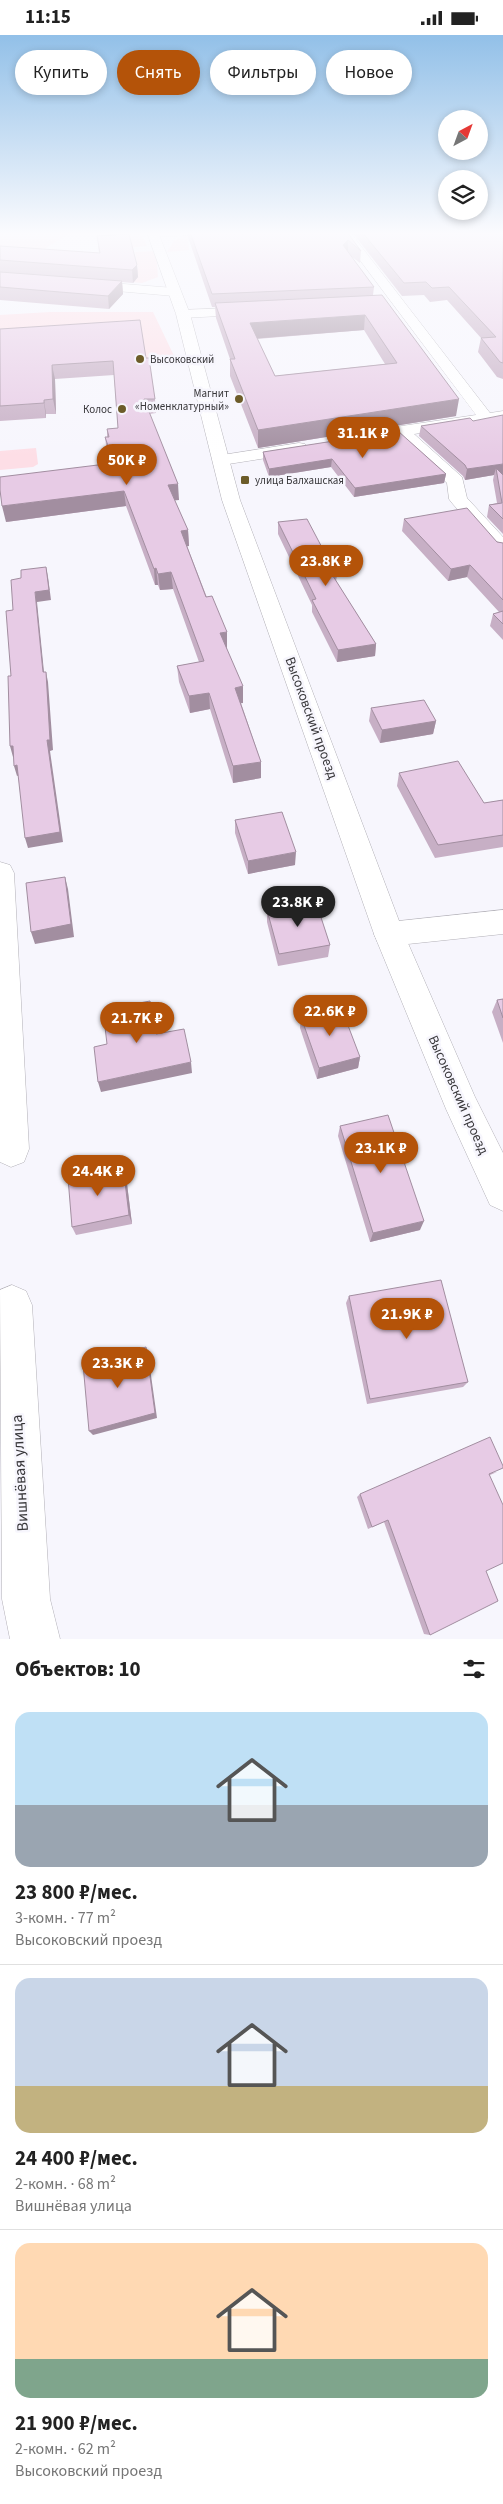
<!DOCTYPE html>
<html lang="ru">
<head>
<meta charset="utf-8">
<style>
  body { margin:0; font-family:"Source Sans 3",sans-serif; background:#f6f6f6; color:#222; height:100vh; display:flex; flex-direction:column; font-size:19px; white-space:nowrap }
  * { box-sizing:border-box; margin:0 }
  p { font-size:16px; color:#767676 }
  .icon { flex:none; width:28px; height:28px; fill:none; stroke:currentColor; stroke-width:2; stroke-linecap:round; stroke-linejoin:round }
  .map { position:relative; height:1604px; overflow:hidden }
  .panel { display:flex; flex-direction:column; background:#fff; flex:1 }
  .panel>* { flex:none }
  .banner { position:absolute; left:15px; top:15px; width:474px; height:45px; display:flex; gap:10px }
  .needle { width:32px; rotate:41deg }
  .tools { position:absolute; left:438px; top:75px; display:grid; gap:10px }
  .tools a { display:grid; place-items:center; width:50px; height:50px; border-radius:50%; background:#fff; box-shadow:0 2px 8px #0003; font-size:25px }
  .price { position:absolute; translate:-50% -42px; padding:0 11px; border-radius:18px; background:#b45309; color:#fff; font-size:16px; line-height:32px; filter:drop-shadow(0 1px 2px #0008) }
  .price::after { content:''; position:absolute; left:50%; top:30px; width:15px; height:11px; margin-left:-8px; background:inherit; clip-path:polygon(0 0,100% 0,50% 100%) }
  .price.current { background:#222; color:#fff }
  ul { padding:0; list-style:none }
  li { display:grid; align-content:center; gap:10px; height:265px; padding:0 15px }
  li+li { border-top:1px solid #e0e0e0 }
  li span { display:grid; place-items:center; height:155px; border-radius:15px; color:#555 }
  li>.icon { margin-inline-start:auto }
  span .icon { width:90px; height:90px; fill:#fffc; stroke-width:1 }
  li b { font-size:21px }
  h2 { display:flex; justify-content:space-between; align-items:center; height:60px; padding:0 15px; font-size:21px }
  .pill { padding:0 18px; border-radius:22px; background:#fff; box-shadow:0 2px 8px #0003; font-size:18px; line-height:45px }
  .pill.current { background:#b45309; color:#fff }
  .status { display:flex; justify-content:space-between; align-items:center; height:35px; padding:0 25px; background:#fff; direction:ltr }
  .status svg { height:14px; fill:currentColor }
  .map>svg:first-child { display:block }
  .green { fill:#fddee6 }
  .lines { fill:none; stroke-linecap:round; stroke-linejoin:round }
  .street-casing { stroke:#b2b0b7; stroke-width:1 }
  .secondary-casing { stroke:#b2b0b7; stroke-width:1 }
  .street { fill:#fff; fill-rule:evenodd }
  .secondary { fill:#fff; fill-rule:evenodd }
  .wall { fill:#c7afc5; fill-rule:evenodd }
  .shaded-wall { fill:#a28ea0 }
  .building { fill:#e7cbe5; stroke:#a28ea0; fill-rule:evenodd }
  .poi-dot { fill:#6c5c29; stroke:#f7f6fd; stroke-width:2 }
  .labels { text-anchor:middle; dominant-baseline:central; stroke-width:5; stroke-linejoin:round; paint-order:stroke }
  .far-poi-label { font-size:11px; fill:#38373a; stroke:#f7f6fd; text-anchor:start }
  .street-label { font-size:14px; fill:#38373a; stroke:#f7f6fd }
  .near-street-label { font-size:16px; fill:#38373a; stroke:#f7f6fd }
</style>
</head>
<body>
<div class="status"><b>11:15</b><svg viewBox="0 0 49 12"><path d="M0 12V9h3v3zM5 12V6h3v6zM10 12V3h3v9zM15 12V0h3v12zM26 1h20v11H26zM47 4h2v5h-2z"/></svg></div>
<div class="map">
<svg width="503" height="1604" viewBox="0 0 503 1604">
  <rect width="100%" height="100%" fill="#f7f6fd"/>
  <path class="green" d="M0,197H71L24,227L0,216Z
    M107,197H141L147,211L112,214Z
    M190,197L209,204L188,205L189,215L167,217L174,206Z
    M156,216L158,242L142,248L97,244L110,235L138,234L135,217Z
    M50,277H153L176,325L96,330L0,298V280Z
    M36,413L38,429L33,432L0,435V416Z"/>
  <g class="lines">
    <g class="street-casing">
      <path id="street" d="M149,197H194L189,200L153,202L149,201Z
        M339,197H350L490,378L503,376V386L414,399L462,442L467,463L503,502V520L496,518L452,468L449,464L447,448L397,402L361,407L355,406L353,402L355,398L361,397L476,380Z
        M86,246L174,253L180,257L174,261L82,253L80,250L82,247Z
        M252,272L259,276L257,279L183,283L176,279L183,275Z
        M299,408L305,409L307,413L305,417L222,430L216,429L213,425L216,421L222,420Z
        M0,827L10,830L14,838L29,1114L24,1127L11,1132L0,1127Z
        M503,875V899L389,911L378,908L374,899L378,890L389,887Z
        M12,1250L26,1256L32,1270L50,1564L60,1604H10L2,1564L0,1255Z"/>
    </g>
    <g class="secondary-casing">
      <path id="secondary" d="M147,197H158L190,279L240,465L404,899L475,1062L503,1118V1176L490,1170L446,1074L374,899L222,465L176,279Z"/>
    </g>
    <use href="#street" class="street"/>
    <use href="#secondary" class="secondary"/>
  </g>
  <path class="wall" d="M188,197H347L361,216L360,228L351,221L374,252L373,260L456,381L258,413L230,341V324L216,283L215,272H212L188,202ZM364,295L385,329L275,341L257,304Z
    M352,197H503V344L497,342L478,317L481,303L447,265L430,267L424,260L402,261Z
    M97,201L137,230L138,242L133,248L122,247L123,259L109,274L0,265V211L99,218Z
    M0,294L146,323L155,364L156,378L149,379L179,465H174L188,495L189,511H187L227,614H226L243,668H241L261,727V743L233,748L210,674L190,678L179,647L177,631L199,627L173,554L160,555L158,550H155L126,471L6,487L111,429L107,417L105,402H107V394L118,393L114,340L55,344L56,379H46V383L0,386Z
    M470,383L503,440V499L487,482L489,470L497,468L493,445L494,440L465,445L463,441L419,401L421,391Z
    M398,396L446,439L444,448L354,462L331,432L269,442L263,425V417Z
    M404,484L503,508V605L490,591L493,579L499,577L467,542L448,546L402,496Z
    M278,487L337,541L336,546L376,609L375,621L337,627L312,577V570L278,499Z
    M371,673L436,686L433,699L380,708L369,686Z
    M399,738L484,768L503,765V812L435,823L397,751Z
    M235,785L295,830L248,839L235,798Z
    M267,875L330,910L328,922L278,931L267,887Z
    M503,964V1008L492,977L497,965Z
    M301,982L360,1022L358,1033L317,1044L300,993Z
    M340,1091L420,1195L370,1207L338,1101Z
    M126,1141L132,1189L76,1200L72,1192Z
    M349,1261L468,1347L463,1352L367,1369L346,1268Z
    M497,1437L490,1440L486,1536L430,1600L424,1599L384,1487L368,1494L357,1462L360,1459Z"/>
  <path class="shaded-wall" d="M348,205V218L343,210Z
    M137,230L138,242L133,248L132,235Z
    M122,246L123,259L109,274L108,261Z
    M365,280L364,295L250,304V288Z
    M52,330L55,344L56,379L53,364Z
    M459,364L456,381L258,413V395Z
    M44,365L46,379V383L44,368Z
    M332,424L331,432L269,442V434Z
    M503,429V439L497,440L496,433L494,440L465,445L467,434Z
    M446,439L444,448L354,462L355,453Z
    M178,449L179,465L169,466L168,450Z
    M124,456L126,471L6,487L2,471Z
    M188,495L189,511L182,512L181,496Z
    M470,530L467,542L448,546L451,534Z
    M46,532L48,542L51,565L37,567L45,647L43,637L35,557Z
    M156,533L158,550H155L154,534Z
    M171,537L173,554L160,555L158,539Z
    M227,597V614L220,615V598Z
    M376,609L375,621L337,627L338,615Z
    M46,637L48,647L53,715L50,716L63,807L28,813L25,803L47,705Z
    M243,651V668L235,669V653Z
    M209,658L210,674L190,678L189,661Z
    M436,686L433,699L380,708L382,695Z
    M10,711H13L16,721L13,722Z
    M261,727V743L233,748V731Z
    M17,730L20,740L17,741L14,731Z
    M296,817L295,830L248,839V826Z
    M65,842L68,854L74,902L35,909L31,897Z
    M360,1022L358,1033L317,1044L319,1033Z
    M191,1027L192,1038L101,1057L98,1047Z
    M123,1131L126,1141L132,1189L129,1180Z
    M424,1186L420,1195L370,1207L373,1198Z
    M146,1312L148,1319L157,1383L93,1400L89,1396Z"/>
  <path class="building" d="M190,197H347L361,216L348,205L343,210L374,252L212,259Z
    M362,197H503V328L500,327L481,303L496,302L449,252L432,253L426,247L404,248Z
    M129,199L137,230L132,235L0,225V211L100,218L97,201Z
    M0,237L122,246L108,261L0,252Z
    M382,260L459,364L258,395L230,324H235L215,268ZM365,280L397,328L275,341L250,288Z
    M140,285L146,323H149L155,364H144L178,449L168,450L188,495L181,496L206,562L212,561L227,597L220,598L243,651L235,653L261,727L233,731L209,658L189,661L177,631L204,626L171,537L158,539L156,533L154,534L124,456L2,471L0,455V442L114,428L105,402H109L107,394L118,393L113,326L52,330L53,364L44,365V368L0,371V294Z
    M503,380V429L467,434L465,430L421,391L470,383L473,386Z
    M398,396L446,439L355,453L332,424L269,434L263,417Z
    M496,433L503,440V484L489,470L502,468Z
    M467,473L497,507L503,508V565L470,530L451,534L404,484Z
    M307,484L337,541H333L376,609L338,615L312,565L316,564L278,487Z
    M46,532L49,555L35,557L43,637H46L50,705H47L60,797L25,803L17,730L14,731L13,711H10L8,641H11L6,576L13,575L11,545L21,543V535Z
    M503,576V589L493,579Z
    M424,665L436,686L382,695L371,673Z
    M458,726L484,768L503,765V800L438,810L399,738Z
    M282,777L296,817L248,826L235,785Z
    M65,842L71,889L31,897L26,848Z
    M316,867L330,910L279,919L267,875Z
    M503,964V983L497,965Z
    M150,966L156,999L184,994L191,1027L98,1047L94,1012L107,1009L103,975Z
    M341,972L360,1022L319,1033L301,982Z
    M388,1080L424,1186L373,1198L340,1091Z
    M123,1131L129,1180L72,1192L68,1143Z
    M441,1245L468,1347L370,1364L349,1261Z
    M146,1312L155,1378L89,1396L83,1329Z
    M490,1402L503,1431V1433L489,1439L503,1470V1528L486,1536L498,1566L430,1600L388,1485L372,1492L360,1459Z"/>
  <linearGradient id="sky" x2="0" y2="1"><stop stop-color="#92c0e8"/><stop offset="0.47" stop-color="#fbfbfe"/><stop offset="1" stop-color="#fbfbfe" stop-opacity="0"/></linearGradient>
  <rect width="503" height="422" fill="url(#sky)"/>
  <g class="poi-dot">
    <circle cx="140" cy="324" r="5"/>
    <circle cx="239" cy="364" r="5"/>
    <circle cx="122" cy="374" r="5"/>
    <rect x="240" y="440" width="10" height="10" rx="2.5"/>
  </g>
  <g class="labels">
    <g class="far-poi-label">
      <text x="150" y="324">Высоковский</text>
      <text x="229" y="358" text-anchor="end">Магнит<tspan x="229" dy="13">«Номенклатурный»</tspan></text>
      <text x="112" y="374" text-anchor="end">Колос</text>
      <text x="255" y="445">улица Балхашская</text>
    </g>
    <g class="street-label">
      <text transform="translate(311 683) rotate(70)">Высоковский проезд</text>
      <text transform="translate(458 1060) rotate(66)">Высоковский проезд</text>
    </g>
    <g class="near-street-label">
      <text transform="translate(20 1438) rotate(-93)">Вишнёвая улица</text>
    </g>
  </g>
</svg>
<div class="tools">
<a><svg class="needle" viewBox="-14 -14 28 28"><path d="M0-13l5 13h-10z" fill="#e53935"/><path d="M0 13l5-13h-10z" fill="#767676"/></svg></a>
<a><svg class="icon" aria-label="layers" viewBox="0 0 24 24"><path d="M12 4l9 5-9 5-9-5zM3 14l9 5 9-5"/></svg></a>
</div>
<b class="price" style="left:363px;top:424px">31.1K ₽</b>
<b class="price" style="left:127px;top:451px">50K ₽</b>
<b class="price" style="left:326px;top:552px">23.8K ₽</b>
<b class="price current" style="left:298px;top:893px">23.8K ₽</b>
<b class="price" style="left:330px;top:1002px">22.6K ₽</b>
<b class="price" style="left:137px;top:1009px">21.7K ₽</b>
<b class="price" style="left:381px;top:1139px">23.1K ₽</b>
<b class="price" style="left:98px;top:1162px">24.4K ₽</b>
<b class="price" style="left:407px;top:1305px">21.9K ₽</b>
<b class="price" style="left:118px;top:1354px">23.3K ₽</b>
<div class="banner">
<a class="pill">Купить</a>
<a class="pill current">Снять</a>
<a class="pill">Фильтры</a>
<a class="pill">Новое</a>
</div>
</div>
<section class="panel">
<h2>Объектов: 10<svg class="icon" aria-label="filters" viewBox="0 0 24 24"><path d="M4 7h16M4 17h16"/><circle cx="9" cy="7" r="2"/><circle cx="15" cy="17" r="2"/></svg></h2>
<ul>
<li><span style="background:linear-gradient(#bfe0f5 60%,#9aa5b1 0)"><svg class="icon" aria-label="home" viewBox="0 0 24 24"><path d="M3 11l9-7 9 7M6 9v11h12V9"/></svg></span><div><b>23 800 ₽/мес.</b><p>3-комн. · 77 m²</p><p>Высоковский проезд</p></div></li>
<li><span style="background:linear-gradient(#c9d6e8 70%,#c2b280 0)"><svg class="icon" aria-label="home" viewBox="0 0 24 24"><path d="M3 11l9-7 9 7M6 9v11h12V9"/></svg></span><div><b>24 400 ₽/мес.</b><p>2-комн. · 68 m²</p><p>Вишнёвая улица</p></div></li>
<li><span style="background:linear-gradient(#ffd9b3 75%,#7fa58c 0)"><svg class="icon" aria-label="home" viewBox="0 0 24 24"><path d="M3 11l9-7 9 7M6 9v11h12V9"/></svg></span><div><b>21 900 ₽/мес.</b><p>2-комн. · 62 m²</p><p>Высоковский проезд</p></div></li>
</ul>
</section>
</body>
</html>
